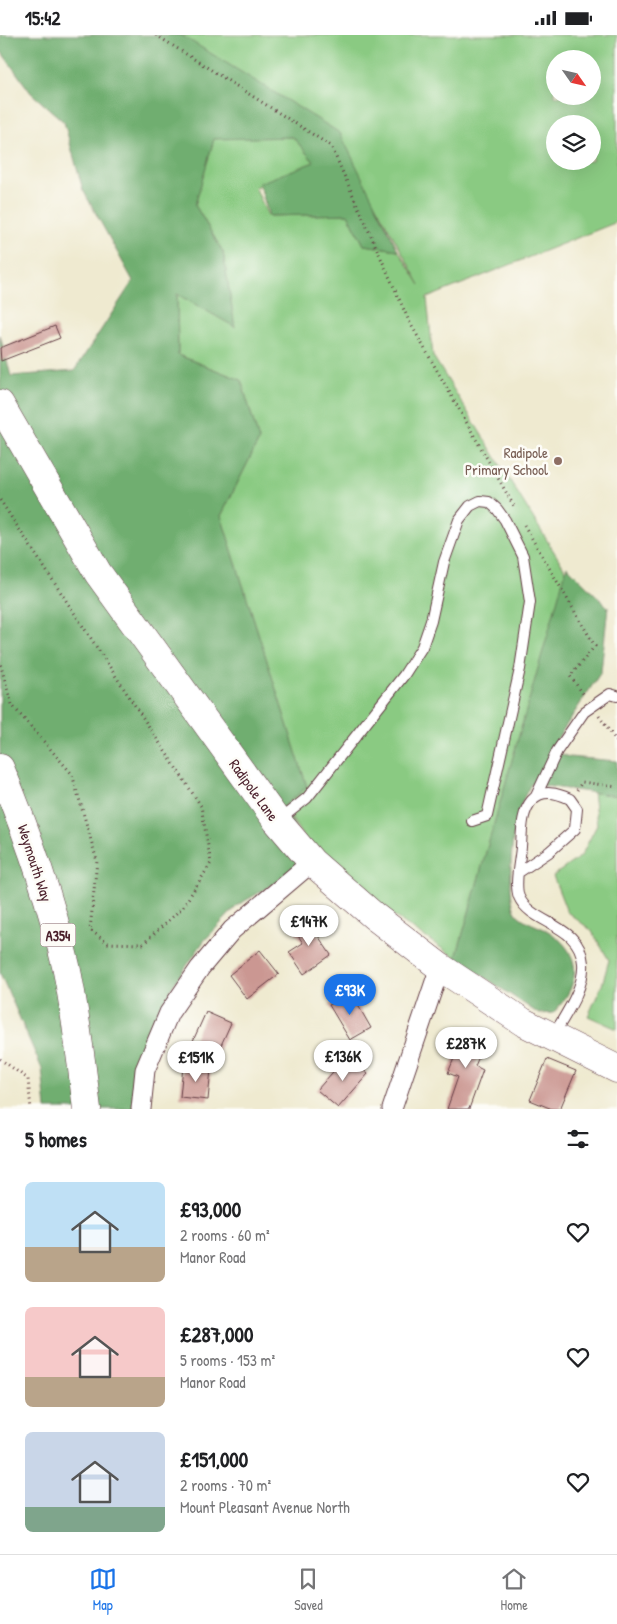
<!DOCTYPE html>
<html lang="en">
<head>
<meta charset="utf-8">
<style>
  body { margin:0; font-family:"Patrick Hand",sans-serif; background:#f6f6f6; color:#202124; height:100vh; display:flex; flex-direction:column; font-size:19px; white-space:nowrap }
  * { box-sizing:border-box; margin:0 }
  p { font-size:16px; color:#757577 }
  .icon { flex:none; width:28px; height:28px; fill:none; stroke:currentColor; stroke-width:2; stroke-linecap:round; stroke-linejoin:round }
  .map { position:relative; height:1074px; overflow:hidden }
  .panel { display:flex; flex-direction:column; background:#fff; flex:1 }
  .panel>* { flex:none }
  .needle { width:32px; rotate:124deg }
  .controls { position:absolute; left:546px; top:15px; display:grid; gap:10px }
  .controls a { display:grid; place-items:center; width:55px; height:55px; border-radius:50%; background:#fff; box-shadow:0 5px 20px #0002; font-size:25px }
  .price { position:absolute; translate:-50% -42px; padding:0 11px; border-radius:18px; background:#fff; color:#222; font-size:16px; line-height:32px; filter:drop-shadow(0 1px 2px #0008) }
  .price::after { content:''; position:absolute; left:50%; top:30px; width:15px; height:11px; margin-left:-8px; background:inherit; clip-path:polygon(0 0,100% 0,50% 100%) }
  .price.selected { background:#1a73e8; color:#fff }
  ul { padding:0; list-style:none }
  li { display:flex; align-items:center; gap:15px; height:125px; padding:0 25px }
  li span { display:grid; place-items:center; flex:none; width:140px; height:100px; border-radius:8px; color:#555 }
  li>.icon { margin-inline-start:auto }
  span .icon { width:60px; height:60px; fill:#fffc; stroke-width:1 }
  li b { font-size:21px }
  h2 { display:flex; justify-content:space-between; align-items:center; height:60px; padding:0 25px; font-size:21px }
  .status { display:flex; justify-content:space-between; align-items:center; height:35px; padding:0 25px; background:#fff; direction:ltr }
  .status svg { height:14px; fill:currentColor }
  .tabs { display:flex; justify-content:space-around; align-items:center; height:70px; border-top:1px solid #e0e0e0; background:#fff; font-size:14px; color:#757577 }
  .tabs a { display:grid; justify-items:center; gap:2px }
  .tabs .selected { color:#1a73e8 }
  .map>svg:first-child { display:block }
  .green { fill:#8aca82; stroke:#6a7456; fill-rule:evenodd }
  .forest { fill:#6fae70; stroke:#5c664e }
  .building { fill:#cb9792 }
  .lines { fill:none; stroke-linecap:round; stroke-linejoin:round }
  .lane-casing { stroke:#633d44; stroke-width:12 }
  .street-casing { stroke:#633d44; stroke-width:21 }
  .secondary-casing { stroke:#633d44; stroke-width:29 }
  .highway-casing { stroke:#633d44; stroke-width:29 }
  .path { stroke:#633d44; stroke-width:3; stroke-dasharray:1 4; stroke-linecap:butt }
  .lane { stroke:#fff; stroke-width:10 }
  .street { stroke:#fff; stroke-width:19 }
  .secondary { stroke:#fff; stroke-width:28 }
  .highway { stroke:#fff; stroke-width:28 }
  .education-dot { fill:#8d6e63; stroke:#fdfcf7; stroke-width:2 }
  .labels { text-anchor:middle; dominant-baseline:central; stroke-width:5; stroke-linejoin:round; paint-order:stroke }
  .shield { fill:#fdfcf7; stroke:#806168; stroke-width:1 }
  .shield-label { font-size:14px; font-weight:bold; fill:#4a1f2b }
  .education-label { font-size:15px; fill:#785e54; stroke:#fdfcf7; text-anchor:end }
  .street-label { font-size:15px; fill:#4a1f2b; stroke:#fdfcf7 }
</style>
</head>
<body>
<div class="status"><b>15:42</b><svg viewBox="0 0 49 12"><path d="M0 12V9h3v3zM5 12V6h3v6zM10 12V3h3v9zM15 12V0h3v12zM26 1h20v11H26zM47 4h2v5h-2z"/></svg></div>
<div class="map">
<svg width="617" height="1074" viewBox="0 0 617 1074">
  <rect width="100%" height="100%" fill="#fdfcf7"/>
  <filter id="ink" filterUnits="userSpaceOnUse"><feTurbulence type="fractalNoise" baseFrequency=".02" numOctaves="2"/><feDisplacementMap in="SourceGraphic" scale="10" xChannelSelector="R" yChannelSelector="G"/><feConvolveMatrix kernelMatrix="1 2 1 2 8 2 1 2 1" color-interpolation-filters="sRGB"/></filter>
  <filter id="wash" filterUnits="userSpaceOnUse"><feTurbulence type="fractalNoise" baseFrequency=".0096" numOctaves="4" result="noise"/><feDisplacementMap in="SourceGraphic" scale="20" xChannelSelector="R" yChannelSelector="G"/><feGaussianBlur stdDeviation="1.12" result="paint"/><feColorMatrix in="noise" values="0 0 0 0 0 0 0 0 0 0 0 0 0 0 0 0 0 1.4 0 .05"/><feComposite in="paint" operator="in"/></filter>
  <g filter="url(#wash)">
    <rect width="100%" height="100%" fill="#efead0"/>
    <path class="green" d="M176,0H617V187L427,263L433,321L566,536L456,923L357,856L315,822L284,771L307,752L221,481L259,405L241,345L178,320L177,259L234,291L223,217L195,170L214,103L293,102L314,127L255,152L268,181L348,179L364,210L398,215L420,250L338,102ZM555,24H592V61H555ZM555,89H592V126H555Z
      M593,757L617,761V994L588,981L602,950L609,925L591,895L567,877L553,841L581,821L597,790Z"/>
    <path class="forest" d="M0,0H181L340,98L398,215L364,210L348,179L269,181L259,148L314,127L293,102L214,104L195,170L223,217L235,292L177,259L178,320L241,345L259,405L221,481L307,752L284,771L312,827L238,870L204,906L172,952L136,1034L133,1074H46L42,1034L0,938V300L11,341L74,336L133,246L83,155L64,87L31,58L0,15Z
      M567,531L608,572L601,637L550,715L569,722L617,726V761L531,749C525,760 519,772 516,785C512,802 506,866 517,879C524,887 539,891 548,896C584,919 581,950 553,978L539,979L456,923Z"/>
    <g id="blocks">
      <path class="building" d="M55,291L60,303L1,326L0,313Z
        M306,883L331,920L304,939L289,917L303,908L292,892Z
        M260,915L279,939L247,964L229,940Z
        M351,958L371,993L350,1005L329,970Z
        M206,977L231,988L217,1019L192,1008Z
        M457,993L486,1005L475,1031L483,1035L469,1074H447L458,1042L448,1038L459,1011L451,1008Z
        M347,1021L368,1039L338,1073L317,1055Z
        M547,1024L576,1036L560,1074H552L530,1065Z
        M183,1031L211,1034L208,1065L180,1062Z"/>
    </g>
  </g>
  <g filter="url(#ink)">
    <use href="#blocks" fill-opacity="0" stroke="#633d44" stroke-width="1"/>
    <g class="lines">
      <g class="lane-casing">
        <path id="lane" d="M536,761L557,716L584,677L610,659L617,661
          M278,786L307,763L404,640L422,612L431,586L444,527L459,485L470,471L480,466L489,467L497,474L505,485L523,521L530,567L520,634L487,781L472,786
          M519,837L549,817L575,794L577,774L570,764C558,758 542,754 532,765C521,778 522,796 521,812C520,826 514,849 519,862C531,890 580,888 583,928C585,953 565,980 553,1001"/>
      </g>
      <g class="street-casing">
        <path id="street" d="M141,1074L145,1035L169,978L200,933L232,895L312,827
          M392,1074L440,932"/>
      </g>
      <g class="secondary-casing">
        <path id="secondary" d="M0,369L98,538L277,786L312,827L374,881L440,932L523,987L617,1034"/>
      </g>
      <g class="highway-casing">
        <path id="highway" d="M0,733C27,797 50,863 66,931C76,978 81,1026 87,1074"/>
      </g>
      <path class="path" d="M156,0L331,111L409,286L515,473
        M0,465L201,771L211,828L183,872L143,909L108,908L90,895L97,826L72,739L12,670L0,628
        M524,490L595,611L570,641L585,661
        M599,681L617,707
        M577,755L582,747L617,752
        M0,1024L28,1044L31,1074"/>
      <use href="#lane" class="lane"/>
      <use href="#street" class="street"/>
      <use href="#secondary" class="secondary"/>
      <use href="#highway" class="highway"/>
    </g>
  </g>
  <circle class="education-dot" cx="558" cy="426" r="5"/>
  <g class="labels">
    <rect class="shield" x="40.5" y="888.5" width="35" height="23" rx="4"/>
    <g class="shield-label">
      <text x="58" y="900">A354</text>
    </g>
    <g class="education-label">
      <text x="548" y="417">Radipole<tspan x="548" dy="17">Primary School</tspan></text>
    </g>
    <g class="street-label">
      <text transform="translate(254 755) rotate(54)">Radipole Lane</text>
      <text transform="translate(35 828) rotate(72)">Weymouth Way</text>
    </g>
  </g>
</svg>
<div class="controls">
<a><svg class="needle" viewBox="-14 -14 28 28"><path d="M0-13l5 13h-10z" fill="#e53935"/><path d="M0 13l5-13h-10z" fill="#757577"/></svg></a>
<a><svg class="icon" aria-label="layers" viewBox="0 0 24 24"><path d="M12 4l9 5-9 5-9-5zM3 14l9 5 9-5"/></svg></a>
</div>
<b class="price" style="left:309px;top:912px">£147K</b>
<b class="price selected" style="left:350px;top:981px">£93K</b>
<b class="price" style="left:466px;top:1034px">£287K</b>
<b class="price" style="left:343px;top:1047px">£136K</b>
<b class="price" style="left:196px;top:1048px">£151K</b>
</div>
<section class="panel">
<h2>5 homes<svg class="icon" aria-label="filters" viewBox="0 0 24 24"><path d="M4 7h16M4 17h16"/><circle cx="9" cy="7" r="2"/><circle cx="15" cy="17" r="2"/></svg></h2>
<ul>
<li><span style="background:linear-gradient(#bfe0f5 65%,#b9a48a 0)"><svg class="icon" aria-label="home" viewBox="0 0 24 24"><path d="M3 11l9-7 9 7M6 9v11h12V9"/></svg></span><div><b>£93,000</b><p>2 rooms · 60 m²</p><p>Manor Road</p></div><svg class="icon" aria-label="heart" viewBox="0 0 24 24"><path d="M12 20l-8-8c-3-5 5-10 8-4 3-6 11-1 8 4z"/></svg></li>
<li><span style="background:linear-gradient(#f6c9c9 70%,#b9a48a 0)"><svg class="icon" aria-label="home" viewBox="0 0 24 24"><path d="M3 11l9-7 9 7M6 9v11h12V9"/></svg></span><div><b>£287,000</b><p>5 rooms · 153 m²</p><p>Manor Road</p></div><svg class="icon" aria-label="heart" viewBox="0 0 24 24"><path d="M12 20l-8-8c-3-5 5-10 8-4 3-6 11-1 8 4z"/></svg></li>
<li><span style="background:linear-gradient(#c9d6e8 75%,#7fa58c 0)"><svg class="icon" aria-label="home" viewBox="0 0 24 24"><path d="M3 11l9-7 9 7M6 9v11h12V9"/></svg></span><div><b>£151,000</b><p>2 rooms · 70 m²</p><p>Mount Pleasant Avenue North</p></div><svg class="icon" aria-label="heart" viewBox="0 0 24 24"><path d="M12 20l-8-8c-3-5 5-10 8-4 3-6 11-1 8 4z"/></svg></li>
</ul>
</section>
<nav class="tabs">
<a class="selected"><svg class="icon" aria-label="map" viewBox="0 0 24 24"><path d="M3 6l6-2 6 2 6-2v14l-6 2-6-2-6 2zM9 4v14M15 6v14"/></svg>Map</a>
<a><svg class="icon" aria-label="saved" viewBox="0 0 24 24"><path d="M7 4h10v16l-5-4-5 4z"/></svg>Saved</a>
<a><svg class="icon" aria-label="home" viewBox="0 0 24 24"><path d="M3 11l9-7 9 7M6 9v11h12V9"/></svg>Home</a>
</nav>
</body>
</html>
